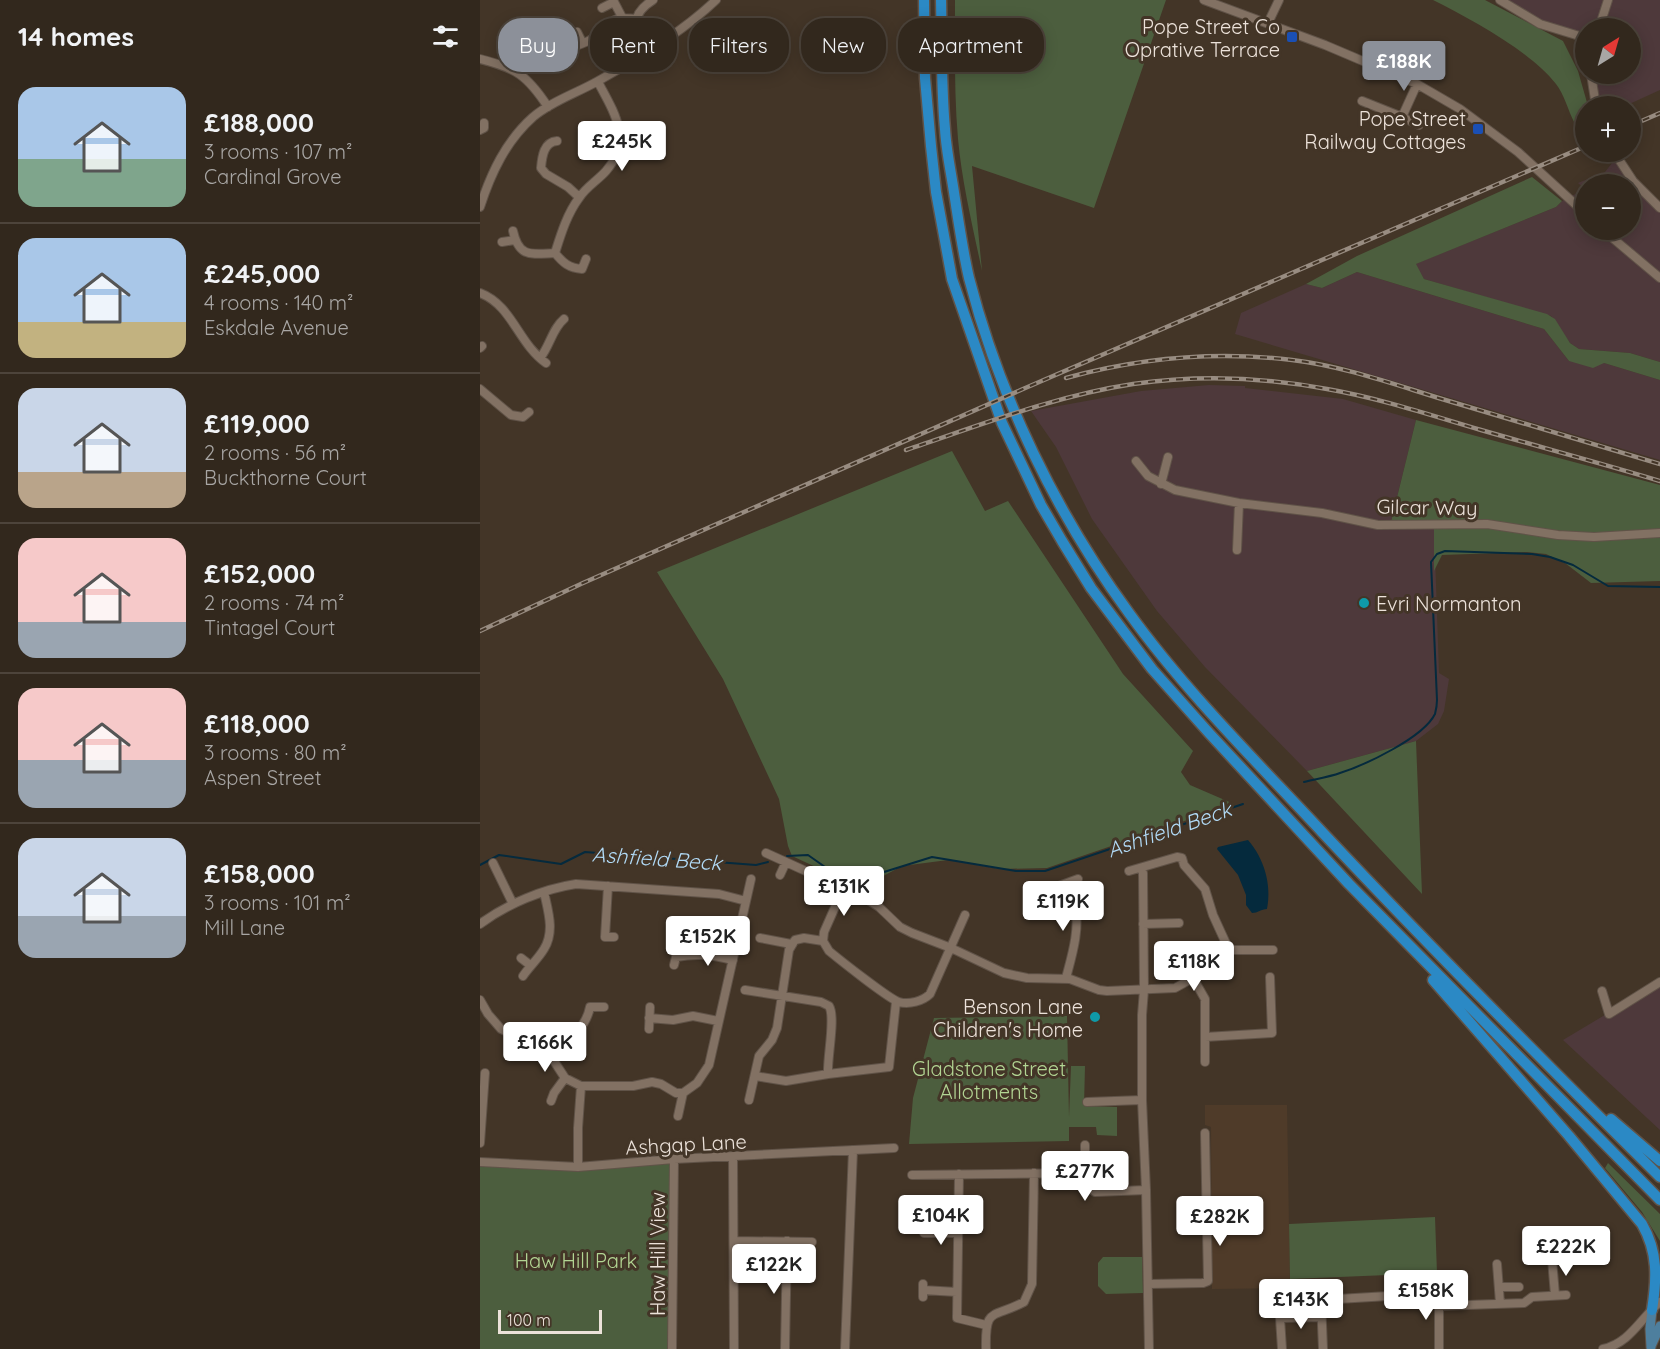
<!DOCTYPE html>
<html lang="en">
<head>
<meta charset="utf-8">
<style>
  body { margin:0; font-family:Quicksand,sans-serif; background:#3d342a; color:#f1f3f6; height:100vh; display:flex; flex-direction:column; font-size:22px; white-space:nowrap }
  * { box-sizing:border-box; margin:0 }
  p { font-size:20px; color:#a8a6a4 }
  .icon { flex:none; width:33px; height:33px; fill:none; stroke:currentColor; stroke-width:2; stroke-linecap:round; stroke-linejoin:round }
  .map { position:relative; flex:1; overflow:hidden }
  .side { display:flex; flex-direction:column; background:#32281d; width:480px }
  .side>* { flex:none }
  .guide { position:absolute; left:18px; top:18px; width:570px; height:54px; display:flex; gap:12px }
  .needle { width:39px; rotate:37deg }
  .buttons { position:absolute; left:1095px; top:18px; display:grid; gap:12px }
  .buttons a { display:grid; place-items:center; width:66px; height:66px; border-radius:50%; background:#32281d; box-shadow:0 3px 15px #0003,0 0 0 2px #4d443b; font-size:30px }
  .scale { position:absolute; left:18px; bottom:15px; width:104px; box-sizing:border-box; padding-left:6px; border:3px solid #ece2da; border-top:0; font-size:16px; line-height:21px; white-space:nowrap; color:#ece2da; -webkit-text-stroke:4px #433527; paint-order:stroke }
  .price { position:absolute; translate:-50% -51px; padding:0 14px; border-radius:6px; background:#fff; color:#222; font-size:20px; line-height:39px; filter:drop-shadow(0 2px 3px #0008) }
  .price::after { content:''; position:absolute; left:50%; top:36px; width:18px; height:14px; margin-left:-9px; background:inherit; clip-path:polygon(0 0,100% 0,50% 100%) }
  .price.selected { background:#8c9099; color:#fff }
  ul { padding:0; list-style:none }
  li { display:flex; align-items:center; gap:18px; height:150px; padding:0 18px }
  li+li { border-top:2px solid #4d443b }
  li span { display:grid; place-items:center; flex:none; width:168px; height:120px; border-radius:18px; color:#555 }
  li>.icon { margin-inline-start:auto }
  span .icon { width:72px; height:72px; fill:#fffc; stroke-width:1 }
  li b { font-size:26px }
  h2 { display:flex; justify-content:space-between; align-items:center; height:72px; padding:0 18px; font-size:26px }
  .pill { padding:0 21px; border-radius:24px; background:#32281d; box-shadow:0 3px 15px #0003,0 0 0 2px #4d443b; font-size:21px; line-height:54px }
  .pill.selected { background:#8c9099; color:#fff }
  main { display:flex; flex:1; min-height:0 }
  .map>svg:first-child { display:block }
  .industrial { fill:#4e393b; fill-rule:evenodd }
  .built { fill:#4f3b29 }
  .green { fill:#4c5e3e }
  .water { fill:#052a3d }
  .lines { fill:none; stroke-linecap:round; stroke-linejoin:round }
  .stream { stroke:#052a3d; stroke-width:2 }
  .minor-casing { stroke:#605348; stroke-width:10 }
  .major-casing { stroke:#605348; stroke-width:11 }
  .highway-casing { stroke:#605348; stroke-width:13 }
  .minor { stroke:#827163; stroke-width:8 }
  .major { stroke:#4e7f9e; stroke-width:9 }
  .highway { stroke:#2b89c5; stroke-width:10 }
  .rail-casing { stroke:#988c81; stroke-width:4.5 }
  .rail { stroke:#433527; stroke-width:2; stroke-dasharray:7; stroke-linecap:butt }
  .transit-dot { fill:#1a4fb4; stroke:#433527; stroke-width:2 }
  .culture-dot { fill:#0f9aa8; stroke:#433527; stroke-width:2 }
  .labels { text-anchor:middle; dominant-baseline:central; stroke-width:6; stroke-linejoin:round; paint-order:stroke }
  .poi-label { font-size:20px; fill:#ece2da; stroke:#433527; text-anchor:end }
  .street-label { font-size:20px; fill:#ece2da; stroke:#433527 }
  .park-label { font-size:20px; fill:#b2d593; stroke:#433527 }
  .water-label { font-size:21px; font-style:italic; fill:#b1daf6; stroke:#433527 }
</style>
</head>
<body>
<main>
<section class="side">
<h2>14 homes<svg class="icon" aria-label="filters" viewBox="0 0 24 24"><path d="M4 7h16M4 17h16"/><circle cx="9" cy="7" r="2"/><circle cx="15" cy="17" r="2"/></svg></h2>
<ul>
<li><span style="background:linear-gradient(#a9c7e8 60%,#7fa58c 0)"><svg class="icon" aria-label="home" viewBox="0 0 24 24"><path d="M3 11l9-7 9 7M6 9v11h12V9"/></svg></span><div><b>£188,000</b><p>3 rooms · 107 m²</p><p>Cardinal Grove</p></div></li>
<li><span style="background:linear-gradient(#a9c7e8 70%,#c2b280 0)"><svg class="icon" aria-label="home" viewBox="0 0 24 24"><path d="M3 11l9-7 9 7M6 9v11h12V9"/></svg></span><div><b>£245,000</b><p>4 rooms · 140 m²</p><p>Eskdale Avenue</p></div></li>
<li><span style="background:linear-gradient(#c9d6e8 70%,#b9a48a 0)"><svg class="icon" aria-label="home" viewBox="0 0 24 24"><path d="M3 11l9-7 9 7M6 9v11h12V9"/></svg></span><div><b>£119,000</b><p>2 rooms · 56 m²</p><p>Buckthorne Court</p></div></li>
<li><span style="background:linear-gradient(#f6c9c9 70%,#9aa5b1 0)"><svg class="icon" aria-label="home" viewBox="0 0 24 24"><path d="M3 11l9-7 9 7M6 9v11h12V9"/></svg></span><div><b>£152,000</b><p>2 rooms · 74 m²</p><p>Tintagel Court</p></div></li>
<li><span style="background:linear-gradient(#f6c9c9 60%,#9aa5b1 0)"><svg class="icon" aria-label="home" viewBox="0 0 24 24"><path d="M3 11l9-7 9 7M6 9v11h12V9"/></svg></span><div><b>£118,000</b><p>3 rooms · 80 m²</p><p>Aspen Street</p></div></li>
<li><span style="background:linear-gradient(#c9d6e8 65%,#9aa5b1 0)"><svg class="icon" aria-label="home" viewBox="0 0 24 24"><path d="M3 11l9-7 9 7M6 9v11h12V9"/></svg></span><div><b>£158,000</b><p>3 rooms · 101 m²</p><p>Mill Lane</p></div></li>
</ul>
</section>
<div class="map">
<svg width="1180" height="1349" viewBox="0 0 1180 1349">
  <rect width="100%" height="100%" fill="#433527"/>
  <path class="industrial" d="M1020,0H1180V90L1145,106H1116L1111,74H1150V28H1106L1105,38L1080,31Z
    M1139,159L1180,208V362L1150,353L1099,349L1090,343L1071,316L944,279L935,264L1076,207L1082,201L1105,189L1098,183L1125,172L1132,163ZM1106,184H1150V230H1106Z
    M877,272L1064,329L1089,361L1124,363L1180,380V460L755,334L761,313L826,284L842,288Z
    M729,385L765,386V388L863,399L936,420L910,526L954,525L959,673L969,679L964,711L958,724L936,741L827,771L725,667L677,611L612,519L576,447L551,411L661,391Z
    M1180,982V1130L1083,1040Z"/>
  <path class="built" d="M725,1105H807L810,1288L732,1289L731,1127L725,1125Z"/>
  <path class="green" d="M475,0H686L614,208L492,166L502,271C493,228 482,183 478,139C474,93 475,46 475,0Z
    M953,0H1005L1083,41L1098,71L1108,106H1106L1105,117L1094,122C1088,110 1084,94 1076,84C1050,51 991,19 953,0Z
    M1052,177L1082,201L1076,207L936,264L944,279L1067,314L1075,319L1090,343L1099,349L1150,353L1180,362V380L1124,363L1113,368L1089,361L1064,329L877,272L842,288L826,284L877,256Z
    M936,420L1180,485V581L1111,583L1085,563L1066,554L1047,552L962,555L954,571V525L910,526Z
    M472,451L505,511L528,501L643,674L713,751L701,772L710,785L754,804L567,868L520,869L468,860L422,866L381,888L312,856L308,846L299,799L243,679L177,572Z
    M936,741L942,894L827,771Z
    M587,1016L589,1117L591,1066H605L604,1106L637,1107V1136L617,1135L616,1127H589V1141L429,1144L433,1098L454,1018Z
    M189,1162L191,1164L190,1349H0V1165Z
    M1128,1163L1180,1214V1241L1162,1212L1125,1168Z
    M955,1217L957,1273L810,1279L809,1224Z
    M623,1257H662L663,1293L626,1294L618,1286V1263Z"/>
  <path class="water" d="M768,840C784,858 792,885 787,909C781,909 778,913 772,913L766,905V895L758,875L737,849L738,847Z"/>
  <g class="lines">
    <path class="stream" d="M824,782C836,779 849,777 860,773C885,765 943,738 955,714C956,710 957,705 957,700L951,562L957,554L965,551L1052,554L1070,557L1093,565L1128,586L1180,587
      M307,856L328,855L355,874L372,882L452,857L536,871H565L763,804
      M0,865L19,855L81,864L105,852L276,865L288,862"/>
    <g class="minor-casing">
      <path id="minor" d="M133,0L142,17
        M724,0L845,45L937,84L980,109L1038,152L1106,214
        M1020,0L1060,24L1106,38
        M122,8L134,2
        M788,23L799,0
        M1119,28L1128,0
        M97,32L102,42
        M91,49C98,44 107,43 113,38C132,25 128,15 156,19
        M171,49C155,29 148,16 173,0
        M0,59C36,68 47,75 68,107
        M38,72L48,50L44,41
        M1111,74L1116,106
        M882,101L922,117L937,84
        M922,117L939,125
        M0,130L4,128V123
        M77,141C64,142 62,156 61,168L66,174L88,187L99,197
        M1134,152L1153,181L1180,208
        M0,207C11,173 26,141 53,117C72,101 97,93 118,81C156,60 205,30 236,0
        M1123,230L1180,278
        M33,231C39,258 51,254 75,253
        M22,242L35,240
        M75,253C81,234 87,214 99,198C106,187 117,181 126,171C153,140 134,112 118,82
        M75,253C83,263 89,268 102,269L106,259
        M0,293C32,305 38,343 66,363
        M0,348L2,346
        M60,358C70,346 72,329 84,319
        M0,389L31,415L43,417L49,412
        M656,461L668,476L695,490L759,503L842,513L898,525L1007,524L1078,535L1114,537L1180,533
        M681,484L688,457
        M757,550L759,503
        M286,853L385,898L399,907L420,927L432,933L471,948L524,973L547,978L590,979L619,990L627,991L695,988L713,978L738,957L749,950H793
        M13,863L33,904
        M661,868L663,873L664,990L662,1015V1100L666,1190L669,1349
        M649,871L697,857L702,858L704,865L725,889L733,915L749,950
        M300,875L306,862
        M586,884C589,891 594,899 595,906C600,930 592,955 586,978
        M128,886L125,937H134
        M568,890L598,879
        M0,924C27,904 63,889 96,884L239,894L266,901
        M663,924L699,923
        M280,938L311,944
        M343,941L344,932L363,889
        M41,958L50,965
        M194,965L196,957C218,953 231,955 253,960
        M43,976C49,967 58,959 64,949C75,931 68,911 64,892
        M713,978L725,999V1062
        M265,990L341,1002L349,1006C356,1017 347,1057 348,1074
        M1122,991L1129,1014L1180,982
        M0,1000L8,1014L21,1029L63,1049L70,1055L85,1078L101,1086L98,1128V1167
        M169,1018L193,1020L213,1016L238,1021
        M169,1029L170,1007
        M725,1037L792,1033L790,977
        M70,1055C87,1042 106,1029 110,1007H124
        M275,1076L306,1081L348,1074L409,1067L416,1002
        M101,1086H153L172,1082L181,1084L196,1093H203L217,1083L229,1065L271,879
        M269,1100L279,1056L292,1040L297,1028L309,950L315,940L324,938L343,941L349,951C360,960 409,999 419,1002C429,1005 443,1001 450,994L485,915
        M71,1101L74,1093L85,1078
        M607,1102L662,1100
        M198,1116L203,1093
        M0,1143L5,1073
        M605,1145V1184L615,1192L666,1190
        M253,1157L254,1349
        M0,1162L98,1167L194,1159L414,1148
        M479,1174L477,1318L506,1325
        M432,1175L604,1173
        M444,1233H478
        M254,1241L332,1242
        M1072,1259L1075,1295
        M1017,1264L1020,1303
        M668,1284L723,1283L728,1281L725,1133
        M1019,1287H1039
        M443,1290L477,1292
        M443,1297V1284
        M959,1306L1044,1303L1052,1297L1086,1295
        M192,1349L194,1159
        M305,1349L307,1241
        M365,1349L373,1150
        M506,1349C505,1306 512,1319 544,1302L552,1284L554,1173
        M802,1349L800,1318L842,1317
        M843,1349L841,1300L959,1293V1349
        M1123,1349C1150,1343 1160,1319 1180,1302"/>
    </g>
    <g class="major-casing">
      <path id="major" d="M1171,1346L1180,1326
        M1171,1347L1170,1329L1172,1310"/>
    </g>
    <g class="highway-casing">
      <path id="highway" d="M444,0L445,78L451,146L456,192L472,279L522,423L561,505L582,541L611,588L672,669L729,733L869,884L1180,1200
        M461,0C462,43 461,86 465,129C466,148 470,167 473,186C478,217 482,248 489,278C519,396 577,515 649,613C706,692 777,762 843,833C953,950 1066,1064 1180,1177
        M953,980L1089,1136L1162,1224C1178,1252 1177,1278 1172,1310
        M1131,1119L1180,1161"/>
    </g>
    <use href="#minor" class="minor"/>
    <use href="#major" class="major"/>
    <use href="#highway" class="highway"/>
    <g class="rail-casing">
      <path id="rail" d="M1150,126L1180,113
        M586,378C659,358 736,351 812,360C863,366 913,384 962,399C1034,420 1107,442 1180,464
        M426,450C501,425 574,396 653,384C717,375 783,377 847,389C899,398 950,415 1001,430C1060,447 1120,463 1180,481
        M0,631L103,583L543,389L1106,146"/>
    </g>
    <use href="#rail" class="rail"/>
  </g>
  <g class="transit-dot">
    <rect x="806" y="31" width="12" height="12" rx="3"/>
    <rect x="992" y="123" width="12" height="12" rx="3"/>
  </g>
  <g class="culture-dot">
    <circle cx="884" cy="603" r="6"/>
    <circle cx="615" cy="1017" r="6"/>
  </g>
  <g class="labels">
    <g class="poi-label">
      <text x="800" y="26">Pope Street Co<tspan x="800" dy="23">Oprative Terrace</tspan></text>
      <text x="986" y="118">Pope Street<tspan x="986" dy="23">Railway Cottages</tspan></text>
      <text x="896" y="603" text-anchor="start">Evri Normanton</text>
      <text x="603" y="1006">Benson Lane<tspan x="603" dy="23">Children's Home</tspan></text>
    </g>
    <g class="street-label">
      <text transform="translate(947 507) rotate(1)">Gilcar Way</text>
      <text transform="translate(206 1144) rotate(-3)">Ashgap Lane</text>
      <text transform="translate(177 1254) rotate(-90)">Haw Hill View</text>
    </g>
    <g class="park-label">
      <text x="509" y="1068">Gladstone Street<tspan x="509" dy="23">Allotments</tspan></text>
      <text x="96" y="1260">Haw Hill Park</text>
    </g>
    <g class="water-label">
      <text transform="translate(689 829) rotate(-19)">Ashfield Beck</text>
      <text transform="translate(177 858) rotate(4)">Ashfield Beck</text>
    </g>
  </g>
</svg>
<div class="buttons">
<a><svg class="needle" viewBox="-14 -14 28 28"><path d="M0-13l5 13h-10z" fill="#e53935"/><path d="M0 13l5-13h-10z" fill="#a8a6a4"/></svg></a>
<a>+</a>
<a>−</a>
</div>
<div class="scale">100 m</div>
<b class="price selected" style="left:924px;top:92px">£188K</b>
<b class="price" style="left:142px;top:172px">£245K</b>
<b class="price" style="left:364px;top:917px">£131K</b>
<b class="price" style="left:583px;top:932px">£119K</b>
<b class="price" style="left:228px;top:967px">£152K</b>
<b class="price" style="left:714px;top:992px">£118K</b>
<b class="price" style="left:65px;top:1073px">£166K</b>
<b class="price" style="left:605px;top:1202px">£277K</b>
<b class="price" style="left:461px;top:1246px">£104K</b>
<b class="price" style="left:740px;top:1247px">£282K</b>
<b class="price" style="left:1086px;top:1277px">£222K</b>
<b class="price" style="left:294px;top:1295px">£122K</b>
<b class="price" style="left:946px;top:1321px">£158K</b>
<b class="price" style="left:821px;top:1330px">£143K</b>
<div class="guide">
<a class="pill selected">Buy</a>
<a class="pill">Rent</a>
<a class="pill">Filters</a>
<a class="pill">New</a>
<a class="pill">Apartment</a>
</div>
</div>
</main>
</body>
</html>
